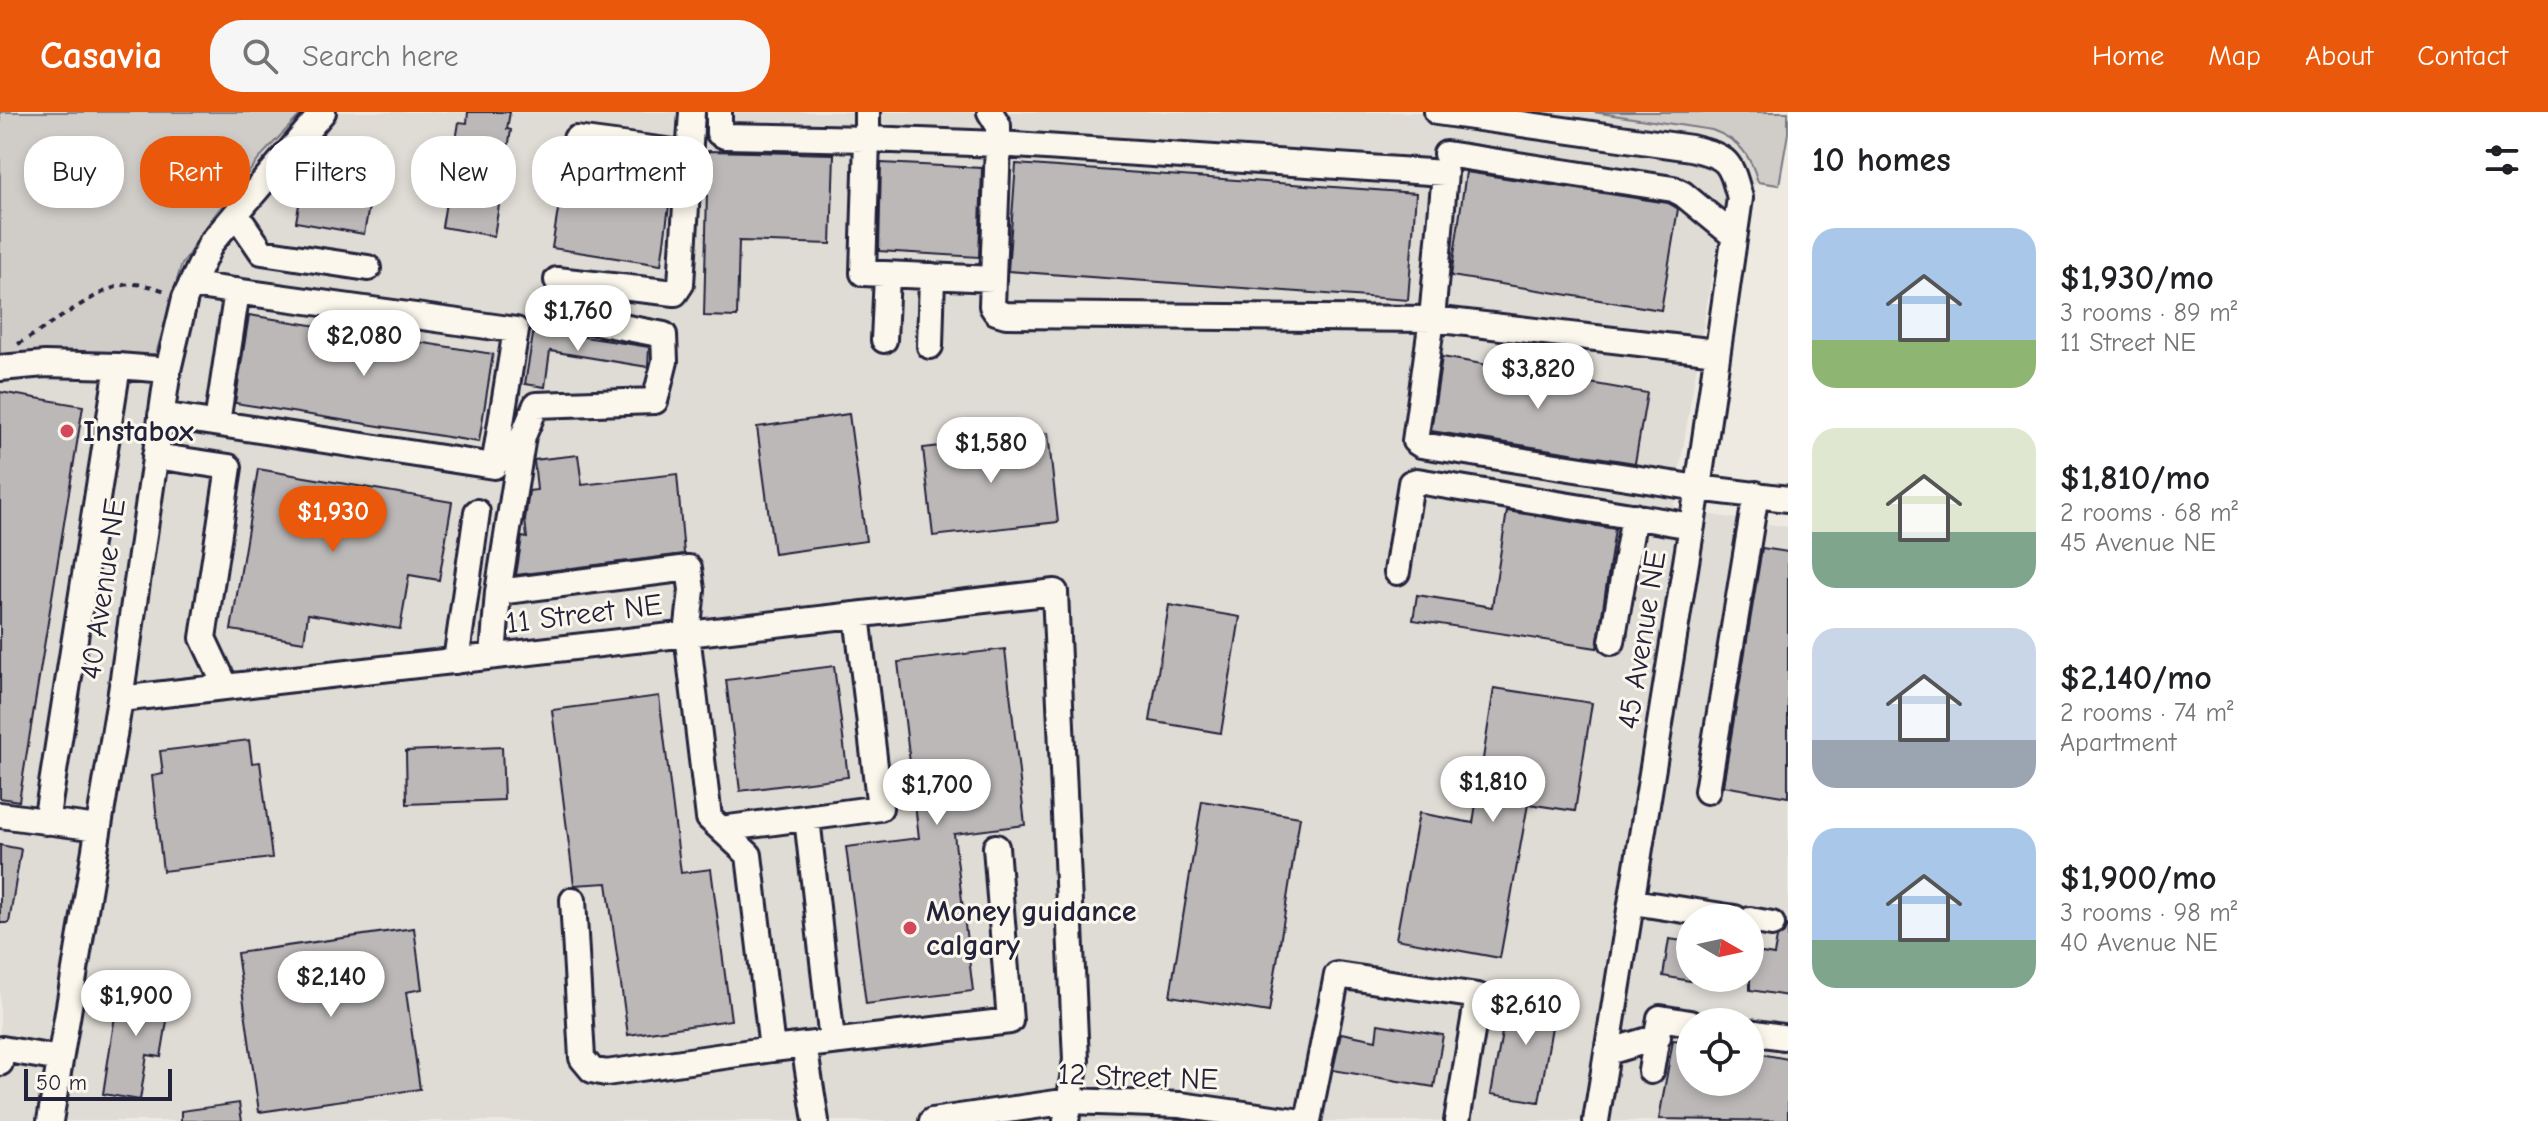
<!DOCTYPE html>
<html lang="en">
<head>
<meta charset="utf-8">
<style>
  body { margin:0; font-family:"Comic Neue",sans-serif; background:#f6f6f6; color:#202124; height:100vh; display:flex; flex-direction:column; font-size:30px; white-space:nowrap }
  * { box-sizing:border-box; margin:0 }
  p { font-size:26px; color:#757577 }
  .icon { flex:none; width:44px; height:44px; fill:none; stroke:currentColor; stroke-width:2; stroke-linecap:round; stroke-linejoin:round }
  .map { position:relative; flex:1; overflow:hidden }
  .sheet { display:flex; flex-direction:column; background:#fff; width:760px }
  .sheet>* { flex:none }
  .guide { position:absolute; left:24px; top:24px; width:760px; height:72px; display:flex; gap:16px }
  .needle { width:52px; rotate:99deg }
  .buttons { position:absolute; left:1676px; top:792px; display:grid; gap:16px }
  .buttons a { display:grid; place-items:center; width:88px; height:88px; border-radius:50%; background:#fff; box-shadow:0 4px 12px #0003; font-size:40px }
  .scale { position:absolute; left:24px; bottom:20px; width:148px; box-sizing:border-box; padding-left:8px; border:4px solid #22223b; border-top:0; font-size:22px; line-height:28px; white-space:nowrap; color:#22223b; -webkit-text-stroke:6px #fbf7ec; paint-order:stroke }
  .price { position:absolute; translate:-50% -68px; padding:0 18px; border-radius:28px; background:#fff; color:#222; font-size:26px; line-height:52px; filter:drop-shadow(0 2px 4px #0008) }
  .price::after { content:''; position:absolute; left:50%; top:48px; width:24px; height:18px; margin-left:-12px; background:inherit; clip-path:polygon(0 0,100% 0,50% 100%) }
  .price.selected { background:#ea580c; color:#fff }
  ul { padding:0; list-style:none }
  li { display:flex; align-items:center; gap:24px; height:200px; padding:0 24px }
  li span { display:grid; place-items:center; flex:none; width:224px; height:160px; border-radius:24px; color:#555 }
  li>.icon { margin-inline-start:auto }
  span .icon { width:96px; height:96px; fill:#fffc; stroke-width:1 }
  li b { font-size:34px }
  h2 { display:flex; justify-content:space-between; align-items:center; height:96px; padding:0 24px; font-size:34px }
  .pill { padding:0 28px; border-radius:32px; background:#fff; box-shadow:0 4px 12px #0003; font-size:28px; line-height:72px }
  .pill.selected { background:#ea580c; color:#fff }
  header { display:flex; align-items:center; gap:48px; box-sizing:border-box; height:112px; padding:0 40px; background:#ea580c; color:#fff }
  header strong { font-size:38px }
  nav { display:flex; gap:44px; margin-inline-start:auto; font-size:28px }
  .search { width:560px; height:72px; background:#f6f6f6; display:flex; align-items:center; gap:20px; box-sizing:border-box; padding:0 28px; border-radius:32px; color:#757577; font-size:30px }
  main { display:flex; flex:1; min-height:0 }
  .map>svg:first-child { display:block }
  .built { fill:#dfdbd5; fill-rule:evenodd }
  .green { fill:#d0cdc9; stroke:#797882; stroke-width:2 }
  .building { fill:#bcb8b8; stroke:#22223b; stroke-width:2 }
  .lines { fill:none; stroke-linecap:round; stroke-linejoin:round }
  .minor-casing { stroke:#22223b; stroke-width:30 }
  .path { stroke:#22223b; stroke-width:4; stroke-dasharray:6 6; stroke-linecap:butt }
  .minor { stroke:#fbf7ec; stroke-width:24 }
  .poi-dot { fill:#d1495b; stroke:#fbf7ec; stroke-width:3 }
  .labels { text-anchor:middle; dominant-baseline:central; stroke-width:6; stroke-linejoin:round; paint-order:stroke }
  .poi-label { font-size:30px; font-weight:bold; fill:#22223b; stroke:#fbf7ec; text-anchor:start }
  .street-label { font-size:30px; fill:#22223b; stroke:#fbf7ec }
</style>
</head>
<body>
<header>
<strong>Casavia</strong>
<div class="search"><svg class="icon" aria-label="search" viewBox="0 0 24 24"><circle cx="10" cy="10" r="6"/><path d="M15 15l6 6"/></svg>Search here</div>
<nav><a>Home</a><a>Map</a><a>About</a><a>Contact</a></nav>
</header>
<main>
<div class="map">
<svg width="1788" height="1009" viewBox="0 0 1788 1009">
  <rect width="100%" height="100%" fill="#eeeae2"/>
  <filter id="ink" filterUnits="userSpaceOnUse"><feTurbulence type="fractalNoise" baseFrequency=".0125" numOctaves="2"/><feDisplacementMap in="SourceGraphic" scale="16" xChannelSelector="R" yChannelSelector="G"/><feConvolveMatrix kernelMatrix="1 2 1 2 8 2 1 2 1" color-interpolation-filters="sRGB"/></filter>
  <g filter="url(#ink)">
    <path class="built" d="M303,0H1593L1712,18L1728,24L1743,36L1753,52L1758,70L1721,106L1673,397L1788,415V1009H0V247L42,241L156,242L181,154L210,109L264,41ZM1690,806H1750V866H1690ZM1690,910H1750V970H1690Z"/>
    <path class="green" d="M0,0H303L264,41L210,109L181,154L156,242L42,241L0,247Z
      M1593,0H1788V21L1779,73L1758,70C1750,42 1739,28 1712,18Z"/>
    <path class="building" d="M468,0H510L507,17L511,18L494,124L442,115L459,10L467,11Z
      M350,22L381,28L364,122L296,110L301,81L339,87Z
      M708,39L834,42L831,132L739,129L737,205L704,204Z
      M566,47L673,64L661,153L552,136Z
      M881,51L982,56L979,145L879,139Z
      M1016,52L1416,81L1408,188L1008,159Z
      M1466,60L1668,91L1675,95L1678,97L1661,198L1451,164Z
      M249,203L493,242L479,330L235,291Z
      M534,217L649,235L648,255L550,239L545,275L525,272Z
      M1442,245L1647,281L1635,351L1431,319Z
      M0,280L83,294L19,689L0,686Z
      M849,302L866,429L774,442L757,315Z
      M1048,321L1058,410L933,424L923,336Z
      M578,343L582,373L677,362L684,442L516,463L522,425L527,426L525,408L529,379L537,378L534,348Z
      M258,357L452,390L439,468L409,463L400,517L308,502L304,530L231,518Z
      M1507,399L1615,417L1597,536L1413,508L1417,483L1492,495Z
      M1762,436L1788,440V685L1723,674Z
      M1169,493L1240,505L1221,621L1150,609Z
      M1005,537L1025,713L954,722L973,879L866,892L846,735L919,726L898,550Z
      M834,554L848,665L740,679L726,568Z
      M1494,576L1592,591L1575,699L1528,692L1500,846L1396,827L1419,701L1473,711Z
      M659,584L681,761L711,757L731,908L628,923L607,771L574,773L552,598Z
      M249,628L252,651L260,650L272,746L163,759L152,664L163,662L160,639Z
      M502,635L504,688L407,692L406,639Z
      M1202,689L1300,705L1269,900L1170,884Z
      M0,733L21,737L9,811H0Z
      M1787,813L1788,814V884L1750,878V839L1774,843L1777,826L1784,821Z
      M414,816L422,877L406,880L420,977L259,1000L237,841Z
      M1669,827L1690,830V869L1663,864Z
      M120,871L172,879L161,945L147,943L140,988L103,982Z
      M1522,873L1558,880L1539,990L1491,982L1503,915L1515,917Z
      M1378,912L1443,923L1434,975L1333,958L1341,921L1376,928Z
      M1673,928L1690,930V970H1750V940L1788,947V1009L1659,1007Z
      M239,991L242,1009H181V999Z"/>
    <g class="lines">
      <g class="minor-casing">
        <path id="minor" d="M719,0V21L725,24L867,27L863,161L993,167
          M867,0V27L998,32V13L990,0
          M1437,0L1691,36C1729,45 1730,49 1740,86L1698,376L1596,1009
          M576,27L690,42
          M1446,42L1673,77L1683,82L1734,124
          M236,102L262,140L368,156
          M557,168L675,181L681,172L692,0
          M884,228L887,163
          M930,234L932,164
          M1717,240L1432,207L1006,203L996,200L992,194L998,32L1445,61L1432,207L1415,329L1421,333L1698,376L1788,387
          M0,256L45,252L118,254
          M161,303L494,354L516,218L191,173
          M217,311L237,179
          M155,344L229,355L203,526L226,575
          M1397,460L1411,371L1417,369L1692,414
          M498,480L523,324L536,293L655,289L665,249L664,223L586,208
          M1612,530L1634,404
          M493,544L498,480L689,456L692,478L687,522L709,706L749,743L772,937L1010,909L996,735
          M456,549L477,400
          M120,587L1055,480L1076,948L1066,1009
          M1707,679L1756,382
          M0,703L98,716
          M807,706L832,929
          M46,710L118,254L168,258
          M721,717L880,696L857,503
          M573,788L582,946L592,958L606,961L772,937
          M1633,790L1735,806
          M1750,808L1772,812
          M1750,920L1783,925
          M804,933L816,1009
          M1608,940L1658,925
          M0,951L2,937L60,947
          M1651,959L1660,906L1690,911
          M50,1009L120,587L168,258L185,186L211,131L323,0
          M932,1009L1070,989L1180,993L1294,1009
          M1308,1009L1337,863L1478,884L1457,1009"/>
      </g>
      <path class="path" d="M18,232C46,217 97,177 124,173C139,170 154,175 168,180"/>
      <use href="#minor" class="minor"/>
    </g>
  </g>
  <g class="poi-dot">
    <circle cx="67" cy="319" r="8"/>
    <circle cx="910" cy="816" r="8"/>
  </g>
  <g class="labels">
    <g class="poi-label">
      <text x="83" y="319">Instabox</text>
      <text x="926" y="799">Money guidance<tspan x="926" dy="34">calgary</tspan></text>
    </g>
    <g class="street-label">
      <text transform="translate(103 477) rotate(-82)">40 Avenue NE</text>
      <text transform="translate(584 502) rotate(-7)">11 Street NE</text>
      <text transform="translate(1642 528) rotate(-81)">45 Avenue NE</text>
      <text transform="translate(1138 965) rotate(2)">12 Street NE</text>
    </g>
  </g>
</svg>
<div class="buttons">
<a><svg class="needle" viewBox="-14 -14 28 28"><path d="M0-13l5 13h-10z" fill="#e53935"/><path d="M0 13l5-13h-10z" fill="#757577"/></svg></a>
<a><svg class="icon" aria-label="locate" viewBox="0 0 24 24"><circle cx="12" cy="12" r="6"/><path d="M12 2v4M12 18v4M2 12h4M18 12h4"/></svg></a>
</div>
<div class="scale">50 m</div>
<b class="price" style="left:578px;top:241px">$1,760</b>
<b class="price" style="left:364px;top:266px">$2,080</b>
<b class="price" style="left:1538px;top:299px">$3,820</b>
<b class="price" style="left:991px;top:373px">$1,580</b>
<b class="price selected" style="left:333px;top:442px">$1,930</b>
<b class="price" style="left:1493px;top:712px">$1,810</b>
<b class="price" style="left:937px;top:715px">$1,700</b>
<b class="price" style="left:331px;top:907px">$2,140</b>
<b class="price" style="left:136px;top:926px">$1,900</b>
<b class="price" style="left:1526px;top:935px">$2,610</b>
<div class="guide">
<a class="pill">Buy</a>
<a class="pill selected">Rent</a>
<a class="pill">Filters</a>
<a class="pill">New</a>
<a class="pill">Apartment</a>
</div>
</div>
<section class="sheet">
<h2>10 homes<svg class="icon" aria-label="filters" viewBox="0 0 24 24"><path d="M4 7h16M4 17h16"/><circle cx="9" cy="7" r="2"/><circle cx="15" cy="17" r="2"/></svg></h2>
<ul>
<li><span style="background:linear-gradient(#a9c7e8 70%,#8fb573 0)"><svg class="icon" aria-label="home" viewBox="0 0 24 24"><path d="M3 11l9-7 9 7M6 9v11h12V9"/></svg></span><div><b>$1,930/mo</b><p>3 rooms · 89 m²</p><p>11 Street NE</p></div></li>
<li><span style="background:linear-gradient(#dfe7d0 65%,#7fa58c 0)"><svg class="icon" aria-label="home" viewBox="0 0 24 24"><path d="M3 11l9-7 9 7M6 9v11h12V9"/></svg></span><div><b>$1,810/mo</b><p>2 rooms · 68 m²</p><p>45 Avenue NE</p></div></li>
<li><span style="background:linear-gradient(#c9d6e8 70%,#9aa5b1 0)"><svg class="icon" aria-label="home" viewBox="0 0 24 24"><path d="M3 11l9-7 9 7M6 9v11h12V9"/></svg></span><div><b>$2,140/mo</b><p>2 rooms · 74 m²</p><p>Apartment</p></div></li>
<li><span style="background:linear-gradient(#a9c7e8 70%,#7fa58c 0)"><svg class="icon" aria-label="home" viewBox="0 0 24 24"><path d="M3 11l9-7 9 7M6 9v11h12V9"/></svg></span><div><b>$1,900/mo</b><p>3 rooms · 98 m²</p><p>40 Avenue NE</p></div></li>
</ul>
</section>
</main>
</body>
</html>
